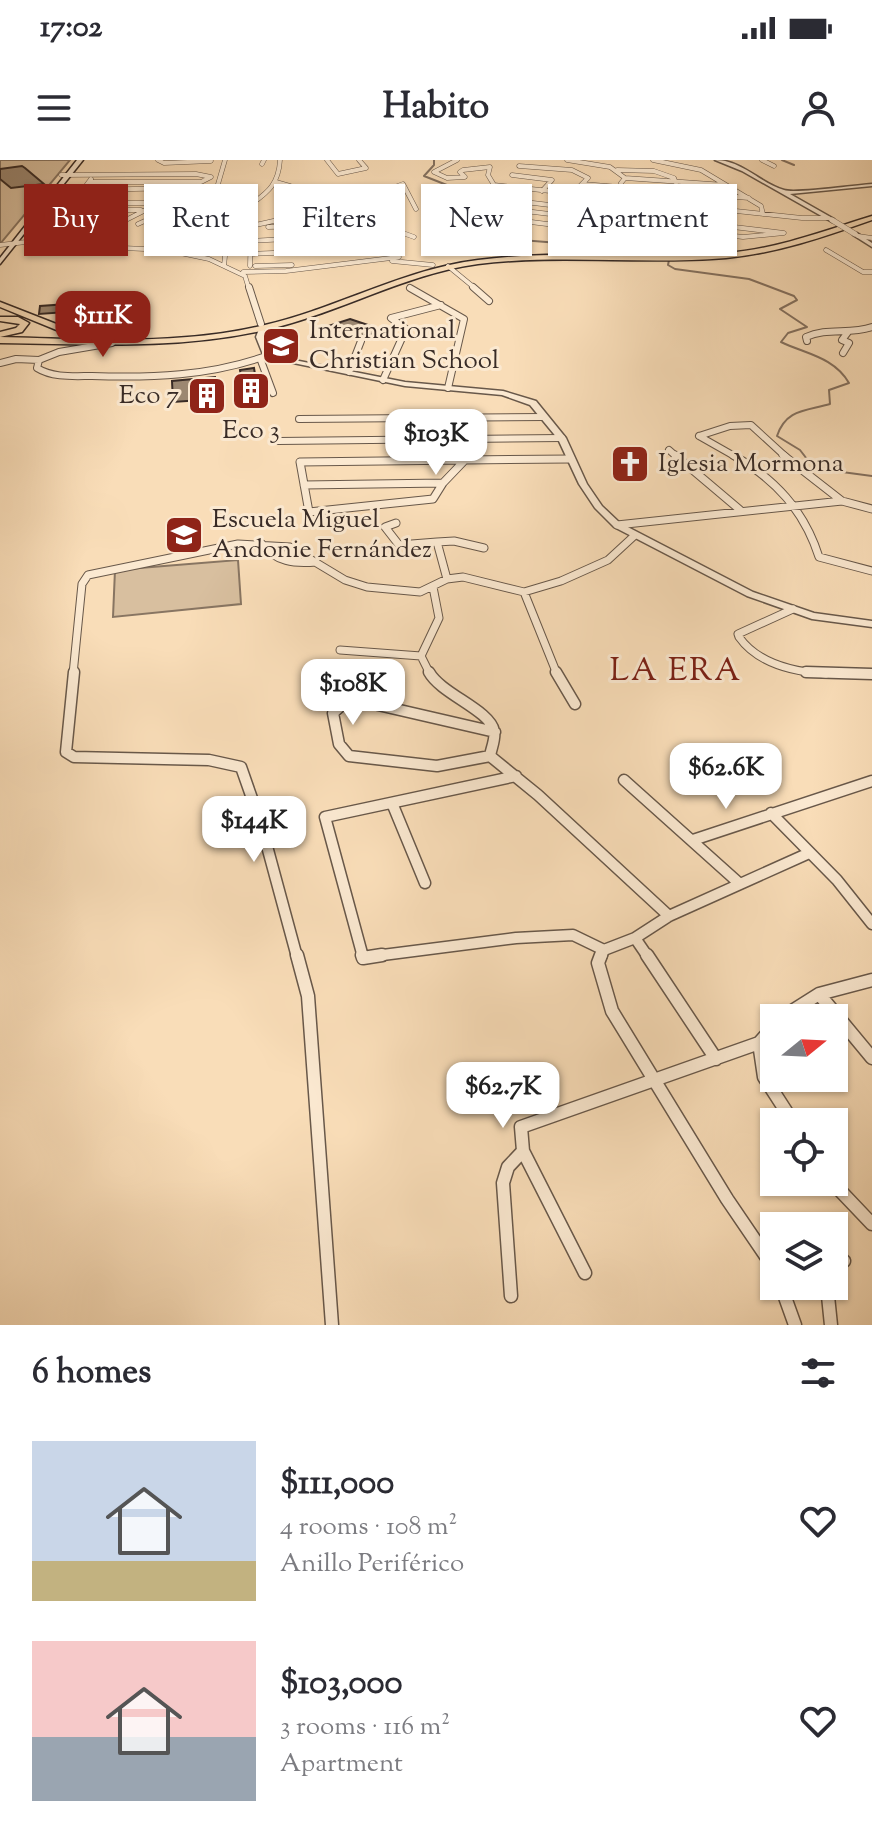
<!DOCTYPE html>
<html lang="en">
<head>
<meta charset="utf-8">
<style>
  body { margin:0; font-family:"Sorts Mill Goudy",serif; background:#f7f7f7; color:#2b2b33; height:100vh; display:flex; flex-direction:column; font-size:30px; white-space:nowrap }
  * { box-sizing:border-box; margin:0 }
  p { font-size:26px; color:#7c7c81 }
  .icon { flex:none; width:44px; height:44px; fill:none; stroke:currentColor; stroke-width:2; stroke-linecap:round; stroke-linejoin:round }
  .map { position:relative; height:1165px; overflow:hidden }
  .panel { display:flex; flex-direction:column; background:#fff; flex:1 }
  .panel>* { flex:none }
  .hud { position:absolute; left:24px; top:24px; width:824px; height:72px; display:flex; gap:16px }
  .needle { width:52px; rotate:72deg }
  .buttons { position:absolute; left:760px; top:844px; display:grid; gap:16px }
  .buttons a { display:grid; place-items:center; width:88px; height:88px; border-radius:0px; background:#fff; box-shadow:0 2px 6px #0004; font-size:40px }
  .price { position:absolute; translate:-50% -68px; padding:0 18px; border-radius:16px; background:#fff; color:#222; font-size:26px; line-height:52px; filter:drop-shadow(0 2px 4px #0008) }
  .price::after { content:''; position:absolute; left:50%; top:48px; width:24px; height:18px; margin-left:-12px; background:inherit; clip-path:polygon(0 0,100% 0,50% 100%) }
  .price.on { background:#8f2418; color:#fff }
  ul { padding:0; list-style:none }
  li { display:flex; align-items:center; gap:24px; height:200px; padding:0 32px }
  li span { display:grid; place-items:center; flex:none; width:224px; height:160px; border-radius:0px; color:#555 }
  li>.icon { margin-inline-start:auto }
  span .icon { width:96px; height:96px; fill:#fffc; stroke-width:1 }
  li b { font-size:34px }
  h2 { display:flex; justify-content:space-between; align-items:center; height:96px; padding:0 32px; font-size:34px }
  .chip { padding:0 28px; border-radius:0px; background:#fff; box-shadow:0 2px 6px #0004; font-size:28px; line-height:72px }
  .chip.on { background:#8f2418; color:#fff }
  .status { display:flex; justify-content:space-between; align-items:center; height:56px; padding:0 40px; background:#fff; direction:ltr }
  .status svg { height:22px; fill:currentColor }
  header { display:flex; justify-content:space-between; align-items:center; height:104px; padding:0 32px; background:#fff; font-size:36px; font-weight:700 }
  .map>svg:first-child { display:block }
  .green { fill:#d8bf9f; stroke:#887562; stroke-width:2 }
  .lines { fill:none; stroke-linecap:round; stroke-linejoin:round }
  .stream { stroke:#847160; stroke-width:2 }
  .building { fill:#9c8872; stroke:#382b26; stroke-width:2 }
  .minor-far4-casing { stroke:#68584a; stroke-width:5 }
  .minor-far3-casing { stroke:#68584a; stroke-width:8 }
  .minor-far2-casing { stroke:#68584a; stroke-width:9 }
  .minor-far1-casing { stroke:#68584a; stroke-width:13 }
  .minor-casing { stroke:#68584a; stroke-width:15 }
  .tertiary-casing { stroke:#68584a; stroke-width:3 }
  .secondary-casing { stroke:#382b26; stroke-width:3 }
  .trunk-casing { stroke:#382b26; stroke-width:3 }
  .minor-far4 { stroke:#fbe9d1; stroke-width:4 }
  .minor-far3 { stroke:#fbe9d1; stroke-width:6 }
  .minor-far2 { stroke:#fbe9d1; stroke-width:7 }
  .minor-far1 { stroke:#fbe9d1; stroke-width:10 }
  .minor { stroke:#fbe9d1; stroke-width:12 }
  .tertiary { fill:#fbe9d1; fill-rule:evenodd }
  .secondary { fill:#fbe9d1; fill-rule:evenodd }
  .trunk { fill:#f9ddb8; fill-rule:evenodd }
  .tertiary-bridge-casing { stroke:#68584a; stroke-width:6; stroke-linecap:butt }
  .tertiary-bridge { stroke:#fbe9d1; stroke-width:5 }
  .labels { text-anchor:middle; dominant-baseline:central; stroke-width:6; stroke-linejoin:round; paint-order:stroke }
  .far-poi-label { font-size:26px; fill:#382b26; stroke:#fbe9d1; text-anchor:start }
  .neighbourhood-label { font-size:32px; letter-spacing:2px; fill:#7a1f14; stroke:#fbe9d1 }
</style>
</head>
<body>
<div class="status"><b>17:02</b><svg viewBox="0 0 49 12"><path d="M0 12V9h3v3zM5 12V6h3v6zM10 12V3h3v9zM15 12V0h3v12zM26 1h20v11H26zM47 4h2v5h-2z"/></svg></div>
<header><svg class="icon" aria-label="menu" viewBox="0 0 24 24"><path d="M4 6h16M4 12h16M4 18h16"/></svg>Habito<svg class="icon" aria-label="person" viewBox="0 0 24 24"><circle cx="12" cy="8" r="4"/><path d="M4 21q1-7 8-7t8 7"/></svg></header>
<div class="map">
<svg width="872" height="1165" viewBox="0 0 872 1165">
  <rect width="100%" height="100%" fill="#f9ddb8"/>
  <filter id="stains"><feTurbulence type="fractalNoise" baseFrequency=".0025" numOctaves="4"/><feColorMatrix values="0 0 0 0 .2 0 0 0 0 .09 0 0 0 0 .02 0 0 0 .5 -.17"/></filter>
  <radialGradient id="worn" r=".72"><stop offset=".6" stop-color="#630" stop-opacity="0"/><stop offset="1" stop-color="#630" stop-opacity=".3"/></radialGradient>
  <path class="green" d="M0,0H70L0,84Z
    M238,400L241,444L113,457L115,410Z"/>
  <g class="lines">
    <path class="stream" d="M434,0V5L424,16L457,29L446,36L444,56L470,58L489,72L521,80L584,85C602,80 622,84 641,82L644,77L651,76L679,88L677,91
      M782,0L794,5
      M669,100L668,105L675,109L749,119L794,136L797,140L780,149L807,167L788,173L781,182C806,194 834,197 849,223L829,230L830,244C806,251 786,249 777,276L800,290L810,303L827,310L872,316"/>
  </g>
  <path class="building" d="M22,6L25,8L44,24L11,28L0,19V9Z
    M123,132L124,148L39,154L40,146L111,141V133Z
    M350,159L386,171L356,177L328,166Z
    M254,208L260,245L246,246L240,210Z
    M215,217L216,239L173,242L172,221Z"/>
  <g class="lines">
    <g class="minor-far4-casing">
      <path id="minor-far4" d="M158,0L164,3L211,1
        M225,0L216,31L226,46L250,47
        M327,0L338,14L366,8L359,0
        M457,0L434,12L447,18L465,17L460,12L463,10L490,7L488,15L494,25L802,58H828
        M567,0L610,7L625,18L621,23
        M653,0L701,10L761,46L763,54
        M762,0L774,6
        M262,4L264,0
        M519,6L572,10L588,18L579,27
        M617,10L654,11L674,18L676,23
        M61,15L196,14L211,17L110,68
        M512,15L552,20L542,31
        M625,18L725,25
        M91,19L73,43V50H141
        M89,22H201
        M276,22L290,26L300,40
        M583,24L749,38
        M83,30L184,28
        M381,32L390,53
        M474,36L784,73L743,77L474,45
        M169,39L214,46L209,54L183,67
        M357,41L360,55
        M73,43H154
        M152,46L209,54
        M491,57L563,66L598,62
        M138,64L171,49
        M76,65L86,52
        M158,66L192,52
        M102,67L111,51
        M268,67L378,64L414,77
        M50,69L63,53L77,52
        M858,76L872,78
        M248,81L397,73
        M0,85L43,80L80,86L166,90L209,99L245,116L249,129
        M826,90L863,112H872
        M249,94L373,89
        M392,101L433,105
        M224,105C226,92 225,78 231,66C247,37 278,40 280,0
        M250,106L251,66L278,60L277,47L357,41L403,24L416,49
        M255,106L292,105
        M448,106L476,129
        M243,112L286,111L399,97"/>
    </g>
    <g class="minor-far3-casing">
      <path id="minor-far3" d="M249,127L261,164
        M473,127L489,141
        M410,128L464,159L448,228
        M807,181L806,177C827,167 850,175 872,167
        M112,183L59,192L39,200L37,208C53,218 74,216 92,216C152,218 209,216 266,196
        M843,193L849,183L842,180L848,172
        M260,198L273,233
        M0,203L16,199L39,200
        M349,212L361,181
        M383,220L406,169L391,158L441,145
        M462,258L465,297
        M299,259L544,257
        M699,276L736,297
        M699,276L730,266L751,265L786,297
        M278,281L562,278
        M669,290L677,297"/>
    </g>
    <g class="minor-far2-casing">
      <path id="minor-far2" d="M465,295V300
        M675,295L740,350
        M733,295C775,319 804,350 819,397L872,411
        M783,295L842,341
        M465,300L443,323L433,339L309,352L300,302Z
        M465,300L571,299
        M304,325L443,323
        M396,363L385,367L399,385L437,382L447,419
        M617,365L842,341L872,349
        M437,382L454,381L484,388
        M262,384C276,402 294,404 316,402
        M524,432L557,514
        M793,449L738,474L739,477C758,504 795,512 826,514
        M340,490L421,496
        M73,514L82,424L88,415L238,384L290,387L345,420L367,427L420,432L447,419L463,417L524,432L561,421L608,400L634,376
        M430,514L421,496L439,458L433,427
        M860,514H872"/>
    </g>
    <g class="minor-far1-casing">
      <path id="minor-far1" d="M74,512L66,592L74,597L209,600L241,607L261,664L297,797
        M429,512C441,534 490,550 494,571C496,578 491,589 490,596L538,635L669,756
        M556,512L575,544
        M806,512L872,514
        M490,596L437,606L349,596L339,584L333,553L343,544L365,542L495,572
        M624,620L740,724
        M392,643L425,723
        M771,653L837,720L872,764
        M693,680L872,621
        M635,778L648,797
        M363,797L325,657L516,616
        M367,797L516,778L573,775L604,790
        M601,797L604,790L635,778L669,756L807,694"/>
    </g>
    <g class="minor-casing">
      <path id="minor" d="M297,795L308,836L332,1165
        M362,795L363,798L382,795
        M601,795L598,803L612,851L727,1039L774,1108
        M647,795L716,899
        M819,834L872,898
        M781,858L819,834L872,820
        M774,866L759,883L764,917L793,962
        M832,1022L872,1064
        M834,1103L844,1101
        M585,1113L523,991L521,967L759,883
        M781,1126L795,1165
        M511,1136L503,1023L508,1007L523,991
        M828,1136L831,1165"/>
    </g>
    <g class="tertiary-casing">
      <path id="tertiary" d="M715,0C742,0 760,23 784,30C795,34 856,25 872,24V26L790,34L834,59L832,62L742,11Z
        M853,73H857L872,83V87L853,75Z
        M262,167L265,169L262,177L269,195L405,222L503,231L536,241L566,278L587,324L602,346L620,363L753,432L814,453L872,461V467L812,459L747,436L614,367L595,348L579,324L558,279L530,245L502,235L405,226L264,197L256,177L259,169Z"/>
    </g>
    <g class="secondary-casing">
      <path id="secondary" d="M77,0H83L0,104V98Z"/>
    </g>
    <g class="trunk-casing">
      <path id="trunk" d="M872,56V60C824,77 777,93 726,98C644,105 560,94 478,104C404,114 338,154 265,170C178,190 88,184 0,183V172L16,168L20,164L0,161V157H18L29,163L22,172L0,177C88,179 179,186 265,165C338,148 404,109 478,100C561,89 644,100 726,93C777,89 823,71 872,56Z
        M0,142L64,167L96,173L92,175L59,171L0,147Z"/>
    </g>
    <use href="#minor-far4" class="minor-far4"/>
    <use href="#minor-far3" class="minor-far3"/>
    <use href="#minor-far2" class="minor-far2"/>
    <use href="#minor-far1" class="minor-far1"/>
    <use href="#minor" class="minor"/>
    <use href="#tertiary" class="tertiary"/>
    <use href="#secondary" class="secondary"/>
    <use href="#trunk" class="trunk"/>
    <g class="tertiary-bridge-casing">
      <path id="tertiary-bridge" d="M832,60L855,74"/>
    </g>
    <use href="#tertiary-bridge" class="tertiary-bridge"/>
  </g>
  <defs>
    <g id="school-square" transform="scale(2)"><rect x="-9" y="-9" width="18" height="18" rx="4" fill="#8f2418" stroke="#fbe9d1"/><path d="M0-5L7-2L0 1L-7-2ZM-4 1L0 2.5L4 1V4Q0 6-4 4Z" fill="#fff"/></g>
    <g id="building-square" transform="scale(2)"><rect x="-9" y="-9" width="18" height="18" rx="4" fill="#8f2418" stroke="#fbe9d1"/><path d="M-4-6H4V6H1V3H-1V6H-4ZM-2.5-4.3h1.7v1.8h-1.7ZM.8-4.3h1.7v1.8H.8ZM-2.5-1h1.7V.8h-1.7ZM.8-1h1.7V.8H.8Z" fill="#fff"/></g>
    <g id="church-square" transform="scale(2)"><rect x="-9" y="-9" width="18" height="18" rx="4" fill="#8f2418" stroke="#fbe9d1"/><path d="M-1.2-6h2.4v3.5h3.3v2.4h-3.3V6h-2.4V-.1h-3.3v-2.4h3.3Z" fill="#fff"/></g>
  </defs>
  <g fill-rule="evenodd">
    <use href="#school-square" x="281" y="186"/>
    <use href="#building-square" x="251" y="231"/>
    <use href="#building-square" x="207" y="236"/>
    <use href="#church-square" x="630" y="304"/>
    <use href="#school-square" x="184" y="375"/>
  </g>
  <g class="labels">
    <g class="far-poi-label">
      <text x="309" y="171">International<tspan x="309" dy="30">Christian School</tspan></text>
      <text x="179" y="236" text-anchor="end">Eco 7</text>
      <text x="251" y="271" text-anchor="middle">Eco 3</text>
      <text x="658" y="304">Iglesia Mormona</text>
      <text x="212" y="360">Escuela Miguel<tspan x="212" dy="30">Andonie Fernández</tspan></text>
    </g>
    <g class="neighbourhood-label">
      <text x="676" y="512">LA ERA</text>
    </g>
  </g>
  <rect width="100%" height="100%" filter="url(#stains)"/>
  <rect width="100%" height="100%" fill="url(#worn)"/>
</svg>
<div class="buttons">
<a><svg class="needle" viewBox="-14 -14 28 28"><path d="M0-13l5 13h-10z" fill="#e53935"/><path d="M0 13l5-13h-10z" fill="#7c7c81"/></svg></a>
<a><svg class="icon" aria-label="locate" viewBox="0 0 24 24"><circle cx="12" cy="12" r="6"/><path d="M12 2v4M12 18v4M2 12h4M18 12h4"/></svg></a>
<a><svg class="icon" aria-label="layers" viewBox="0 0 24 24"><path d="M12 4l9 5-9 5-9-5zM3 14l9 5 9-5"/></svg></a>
</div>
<b class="price on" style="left:103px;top:199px">$111K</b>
<b class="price" style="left:436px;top:317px">$103K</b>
<b class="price" style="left:353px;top:567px">$108K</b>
<b class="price" style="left:726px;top:651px">$62.6K</b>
<b class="price" style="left:254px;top:704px">$144K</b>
<b class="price" style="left:503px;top:970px">$62.7K</b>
<div class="hud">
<a class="chip on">Buy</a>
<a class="chip">Rent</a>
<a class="chip">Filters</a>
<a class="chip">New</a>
<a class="chip">Apartment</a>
</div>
</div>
<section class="panel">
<h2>6 homes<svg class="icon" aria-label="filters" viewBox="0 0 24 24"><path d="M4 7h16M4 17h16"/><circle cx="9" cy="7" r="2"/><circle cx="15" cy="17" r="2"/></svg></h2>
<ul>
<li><span style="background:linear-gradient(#c9d6e8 75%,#c2b280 0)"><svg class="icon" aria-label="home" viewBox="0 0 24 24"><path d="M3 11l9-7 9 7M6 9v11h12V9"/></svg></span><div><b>$111,000</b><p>4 rooms · 108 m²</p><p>Anillo Periférico</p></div><svg class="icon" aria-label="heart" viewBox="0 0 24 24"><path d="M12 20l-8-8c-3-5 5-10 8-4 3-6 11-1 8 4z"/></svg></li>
<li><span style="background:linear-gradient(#f6c9c9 60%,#9aa5b1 0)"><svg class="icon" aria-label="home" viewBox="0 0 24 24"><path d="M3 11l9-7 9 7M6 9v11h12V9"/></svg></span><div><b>$103,000</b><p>3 rooms · 116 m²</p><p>Apartment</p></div><svg class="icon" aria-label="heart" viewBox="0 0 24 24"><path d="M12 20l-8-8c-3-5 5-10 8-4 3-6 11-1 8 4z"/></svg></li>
</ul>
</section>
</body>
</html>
